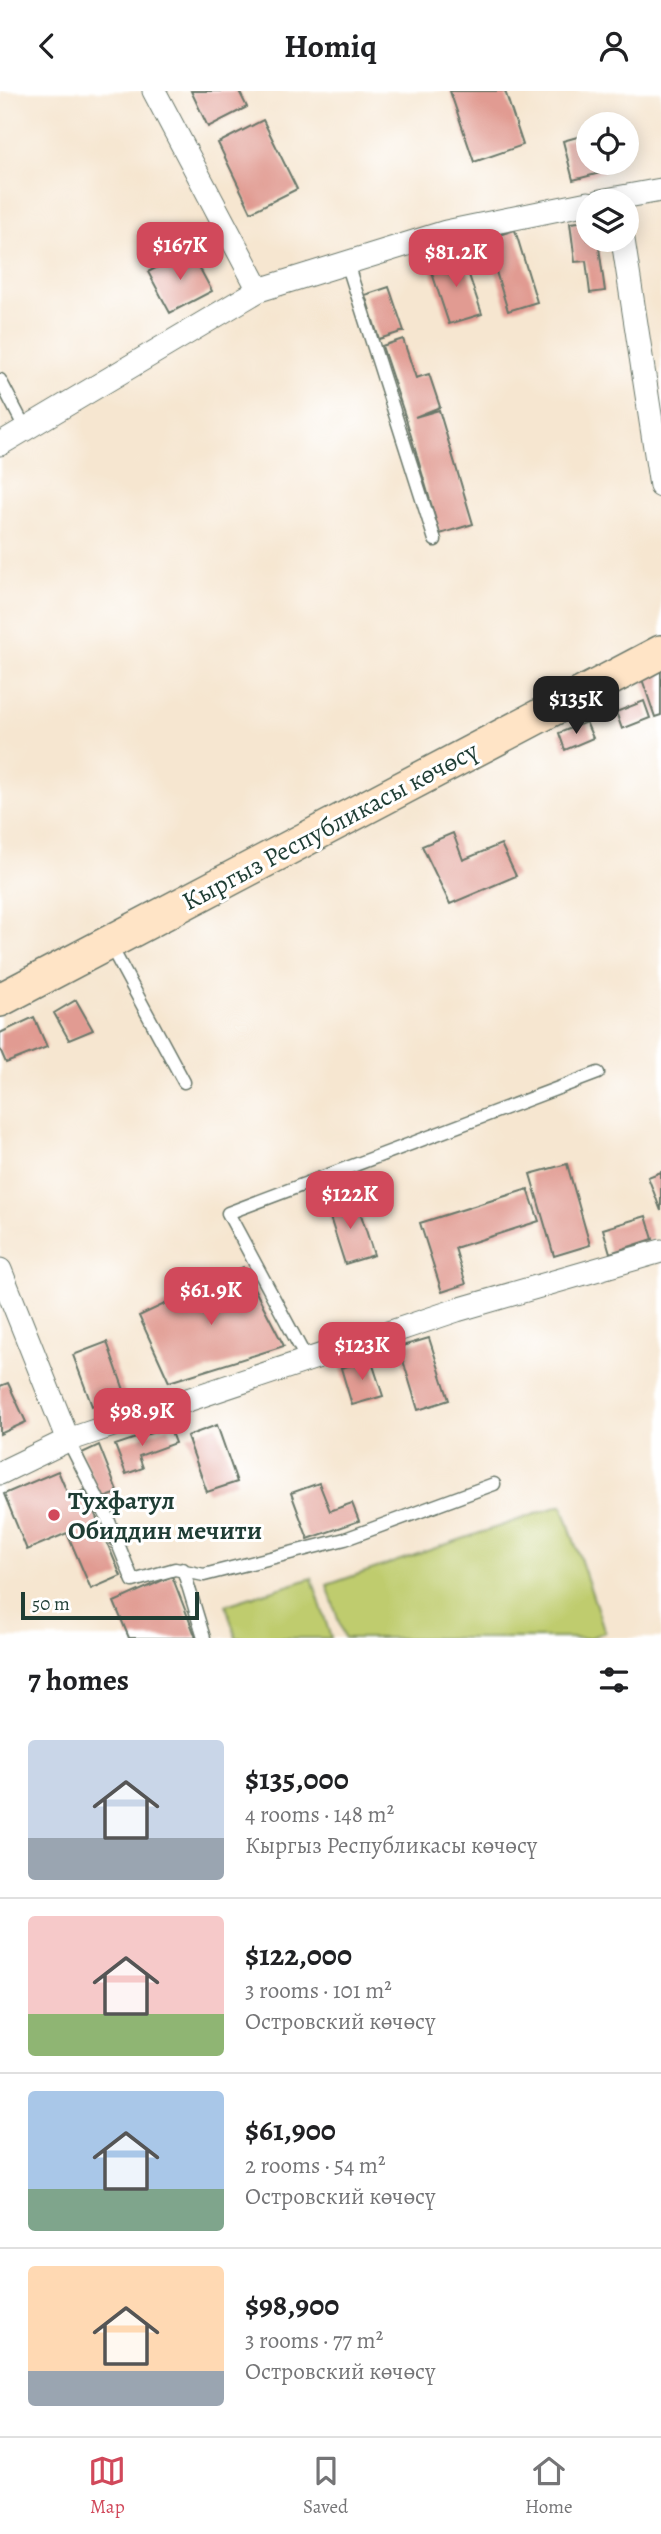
<!DOCTYPE html>
<html lang="en">
<head>
<meta charset="utf-8">
<style>
  body { margin:0; font-family:Alegreya,serif; background:#f2f2f2; color:#202124; height:100vh; display:flex; flex-direction:column; font-size:26px; white-space:nowrap }
  * { box-sizing:border-box; margin:0 }
  p { font-size:23px; color:#757577 }
  .icon { flex:none; width:38px; height:38px; fill:none; stroke:currentColor; stroke-width:2; stroke-linecap:round; stroke-linejoin:round }
  .map { position:relative; height:1547px; overflow:hidden }
  .side { display:flex; flex-direction:column; background:#fff; flex:1 }
  .side>* { flex:none }
  .tools { position:absolute; left:576px; top:21px; display:grid; gap:14px }
  .tools a { display:grid; place-items:center; width:63px; height:63px; border-radius:50%; background:#fff; box-shadow:0 4px 18px #0003; font-size:35px }
  .scale { position:absolute; left:21px; bottom:18px; width:178px; box-sizing:border-box; padding-left:7px; border:4px solid #1f3d34; border-top:0; font-size:19px; line-height:24px; white-space:nowrap; color:#1f3d34; -webkit-text-stroke:5px #fff; paint-order:stroke }
  .price { position:absolute; translate:-50% -60px; padding:0 16px; border-radius:14px; background:#d1495b; color:#fff; font-size:23px; line-height:46px; filter:drop-shadow(0 2px 4px #0008) }
  .price::after { content:''; position:absolute; left:50%; top:42px; width:21px; height:16px; margin-left:-10px; background:inherit; clip-path:polygon(0 0,100% 0,50% 100%) }
  .price.active { background:#222; color:#fff }
  ul { padding:0; list-style:none }
  li { display:flex; align-items:center; gap:21px; height:175px; padding:0 28px }
  li+li { border-top:2px solid #e0e0e0 }
  li span { display:grid; place-items:center; flex:none; width:196px; height:140px; border-radius:7px; color:#555 }
  li>.icon { margin-inline-start:auto }
  span .icon { width:84px; height:84px; fill:#fffc; stroke-width:1 }
  li b { font-size:30px }
  h2 { display:flex; justify-content:space-between; align-items:center; height:84px; padding:0 28px; font-size:30px }
  header { display:flex; justify-content:space-between; align-items:center; height:91px; padding:0 28px; background:#fff; font-size:32px; font-weight:700 }
  .menu { display:flex; justify-content:space-around; align-items:center; height:98px; border-top:2px solid #e0e0e0; background:#fff; font-size:19px; color:#757577 }
  .menu a { display:grid; justify-items:center; gap:4px }
  .menu .active { color:#d1495b }
  .map>svg:first-child { display:block }
  .green { fill:#bfcc6e; stroke:#6f8451; stroke-width:2 }
  .building { fill:#e19b92 }
  .lines { fill:none; stroke-linecap:round; stroke-linejoin:round }
  .service-casing { stroke:#6a786b; stroke-width:15 }
  .minor-casing { stroke:#6a786b; stroke-width:25 }
  .secondary-casing { stroke:#6a786b; stroke-width:36 }
  .service { stroke:#fff; stroke-width:12 }
  .minor { stroke:#fff; stroke-width:23 }
  .secondary { stroke:#ffe4c6; stroke-width:33 }
  .poi-dot { fill:#d1495b; stroke:#fff; stroke-width:2.5 }
  .labels { text-anchor:middle; dominant-baseline:central; stroke-width:6; stroke-linejoin:round; paint-order:stroke }
  .street-label { font-size:26px; fill:#1f3d34; stroke:#fff }
  .poi-label { font-size:26px; font-weight:bold; fill:#1f3d34; stroke:#fff; text-anchor:start }
</style>
</head>
<body>
<header><svg class="icon" aria-label="back" viewBox="0 0 24 24"><path d="M15 5l-7 7 7 7"/></svg>Homiq<svg class="icon" aria-label="person" viewBox="0 0 24 24"><circle cx="12" cy="8" r="4"/><path d="M4 21q1-7 8-7t8 7"/></svg></header>
<div class="map">
<svg width="661" height="1547" viewBox="0 0 661 1547">
  <rect width="100%" height="100%" fill="#fff"/>
  <filter id="ink" filterUnits="userSpaceOnUse"><feTurbulence type="fractalNoise" baseFrequency=".0143" numOctaves="2"/><feDisplacementMap in="SourceGraphic" scale="14" xChannelSelector="R" yChannelSelector="G"/><feConvolveMatrix kernelMatrix="1 2 1 2 8 2 1 2 1" color-interpolation-filters="sRGB"/></filter>
  <filter id="wash" filterUnits="userSpaceOnUse"><feTurbulence type="fractalNoise" baseFrequency=".00686" numOctaves="4" result="noise"/><feDisplacementMap in="SourceGraphic" scale="28" xChannelSelector="R" yChannelSelector="G"/><feGaussianBlur stdDeviation="1.57" result="paint"/><feColorMatrix in="noise" values="0 0 0 0 0 0 0 0 0 0 0 0 0 0 0 0 0 1.4 0 .05"/><feComposite in="paint" operator="in"/></filter>
  <g filter="url(#wash)">
    <rect width="100%" height="100%" fill="#f6e6d0"/>
    <path class="green" d="M562,1414L605,1541L589,1547H344L327,1494Z
      M312,1487L331,1547H236L226,1514Z"/>
    <g id="blocks">
      <path class="building" d="M191,0H239L247,16L208,36Z
        M450,0H505L523,54L474,71Z
        M263,29L297,98L251,121L218,52Z
        M588,43V72H602L604,81L573,89L563,50Z
        M588,130V149H598L605,200L590,202L586,170L575,171L570,132Z
        M515,139L537,211L508,220L486,148Z
        M190,159L212,200L170,222L148,181Z
        M462,163L482,223L449,233L429,173Z
        M389,196L404,240L379,248L365,204Z
        M403,248L416,287L429,283L440,316L415,326L439,319L473,433L440,443L406,328L382,255Z
        M661,580V624L655,626L642,588Z
        M644,610L650,627L622,638L616,621Z
        M586,631L593,647L565,659L559,642Z
        M453,742L463,769L501,753L516,785L450,813L422,755Z
        M76,909L93,939L69,949L54,922Z
        M34,926L47,956L6,972L0,958V942Z
        M567,1073L590,1154L554,1165L530,1083Z
        M661,1081V1120L648,1086Z
        M528,1098L539,1130L455,1157L466,1193L442,1201L420,1132Z
        M356,1108L374,1164L345,1173L327,1117Z
        M646,1125L653,1148L610,1162L603,1138Z
        M243,1176L284,1255L169,1291L139,1225Z
        M429,1247L449,1309L418,1319L399,1256Z
        M107,1251L125,1302L92,1315L73,1264Z
        M371,1268L383,1305L352,1314L341,1277Z
        M8,1292L26,1331L0,1343V1295Z
        M217,1334L237,1391L207,1401L187,1345Z
        M169,1336L175,1352L139,1365L143,1377L126,1383L115,1354Z
        M99,1354L118,1402L101,1408L82,1362Z
        M58,1380L69,1406L85,1399L121,1485L91,1498L67,1442L27,1459L4,1403Z
        M319,1392L330,1420L352,1412L359,1430L308,1448L291,1402Z
        M172,1485L196,1547H129L114,1511Z"/>
    </g>
  </g>
  <g filter="url(#ink)">
    <use href="#blocks" fill-opacity="0" stroke="#6a786b" stroke-width="2"/>
    <g class="lines">
      <g class="service-casing">
        <path id="service" d="M347,172L435,449
          M0,289L25,337
          M109,852L184,991
          M307,1269L228,1122L598,982
          M68,1349L108,1428L133,1490L175,1478L204,1484L345,1448L494,1393
          M183,1478L204,1547"/>
      </g>
      <g class="minor-casing">
        <path id="minor" d="M154,0L259,199
          M600,110L661,99
          M623,149L661,395
          M0,353L259,199L446,141L588,112
          M0,1179L68,1349
          M0,1382L68,1349L457,1219L661,1160"/>
      </g>
      <g class="secondary-casing">
        <path id="secondary" d="M0,909L661,561"/>
      </g>
      <use href="#service" class="service"/>
      <use href="#minor" class="minor"/>
      <use href="#secondary" class="secondary"/>
    </g>
  </g>
  <circle class="poi-dot" cx="54" cy="1424" r="7"/>
  <g class="labels">
    <g class="street-label">
      <text transform="translate(330 735) rotate(-28)">Кыргыз Республикасы көчөсү</text>
    </g>
    <g class="poi-label">
      <text x="68" y="1409">Тухфатул<tspan x="68" dy="30">Обиддин мечити</tspan></text>
    </g>
  </g>
</svg>
<div class="tools">
<a><svg class="icon" aria-label="locate" viewBox="0 0 24 24"><circle cx="12" cy="12" r="6"/><path d="M12 2v4M12 18v4M2 12h4M18 12h4"/></svg></a>
<a><svg class="icon" aria-label="layers" viewBox="0 0 24 24"><path d="M12 4l9 5-9 5-9-5zM3 14l9 5 9-5"/></svg></a>
</div>
<div class="scale">50 m</div>
<b class="price" style="left:180px;top:191px">$167K</b>
<b class="price" style="left:456px;top:198px">$81.2K</b>
<b class="price active" style="left:576px;top:645px">$135K</b>
<b class="price" style="left:350px;top:1140px">$122K</b>
<b class="price" style="left:211px;top:1236px">$61.9K</b>
<b class="price" style="left:362px;top:1291px">$123K</b>
<b class="price" style="left:142px;top:1357px">$98.9K</b>
</div>
<section class="side">
<h2>7 homes<svg class="icon" aria-label="filters" viewBox="0 0 24 24"><path d="M4 7h16M4 17h16"/><circle cx="9" cy="7" r="2"/><circle cx="15" cy="17" r="2"/></svg></h2>
<ul>
<li><span style="background:linear-gradient(#c9d6e8 70%,#9aa5b1 0)"><svg class="icon" aria-label="home" viewBox="0 0 24 24"><path d="M3 11l9-7 9 7M6 9v11h12V9"/></svg></span><div><b>$135,000</b><p>4 rooms · 148 m²</p><p>Кыргыз Республикасы көчөсү</p></div></li>
<li><span style="background:linear-gradient(#f6c9c9 70%,#8fb573 0)"><svg class="icon" aria-label="home" viewBox="0 0 24 24"><path d="M3 11l9-7 9 7M6 9v11h12V9"/></svg></span><div><b>$122,000</b><p>3 rooms · 101 m²</p><p>Островский көчөсү</p></div></li>
<li><span style="background:linear-gradient(#a9c7e8 70%,#7fa58c 0)"><svg class="icon" aria-label="home" viewBox="0 0 24 24"><path d="M3 11l9-7 9 7M6 9v11h12V9"/></svg></span><div><b>$61,900</b><p>2 rooms · 54 m²</p><p>Островский көчөсү</p></div></li>
<li><span style="background:linear-gradient(#ffd9b3 75%,#9aa5b1 0)"><svg class="icon" aria-label="home" viewBox="0 0 24 24"><path d="M3 11l9-7 9 7M6 9v11h12V9"/></svg></span><div><b>$98,900</b><p>3 rooms · 77 m²</p><p>Островский көчөсү</p></div></li>
</ul>
</section>
<nav class="menu">
<a class="active"><svg class="icon" aria-label="map" viewBox="0 0 24 24"><path d="M3 6l6-2 6 2 6-2v14l-6 2-6-2-6 2zM9 4v14M15 6v14"/></svg>Map</a>
<a><svg class="icon" aria-label="saved" viewBox="0 0 24 24"><path d="M7 4h10v16l-5-4-5 4z"/></svg>Saved</a>
<a><svg class="icon" aria-label="home" viewBox="0 0 24 24"><path d="M3 11l9-7 9 7M6 9v11h12V9"/></svg>Home</a>
</nav>
</body>
</html>
